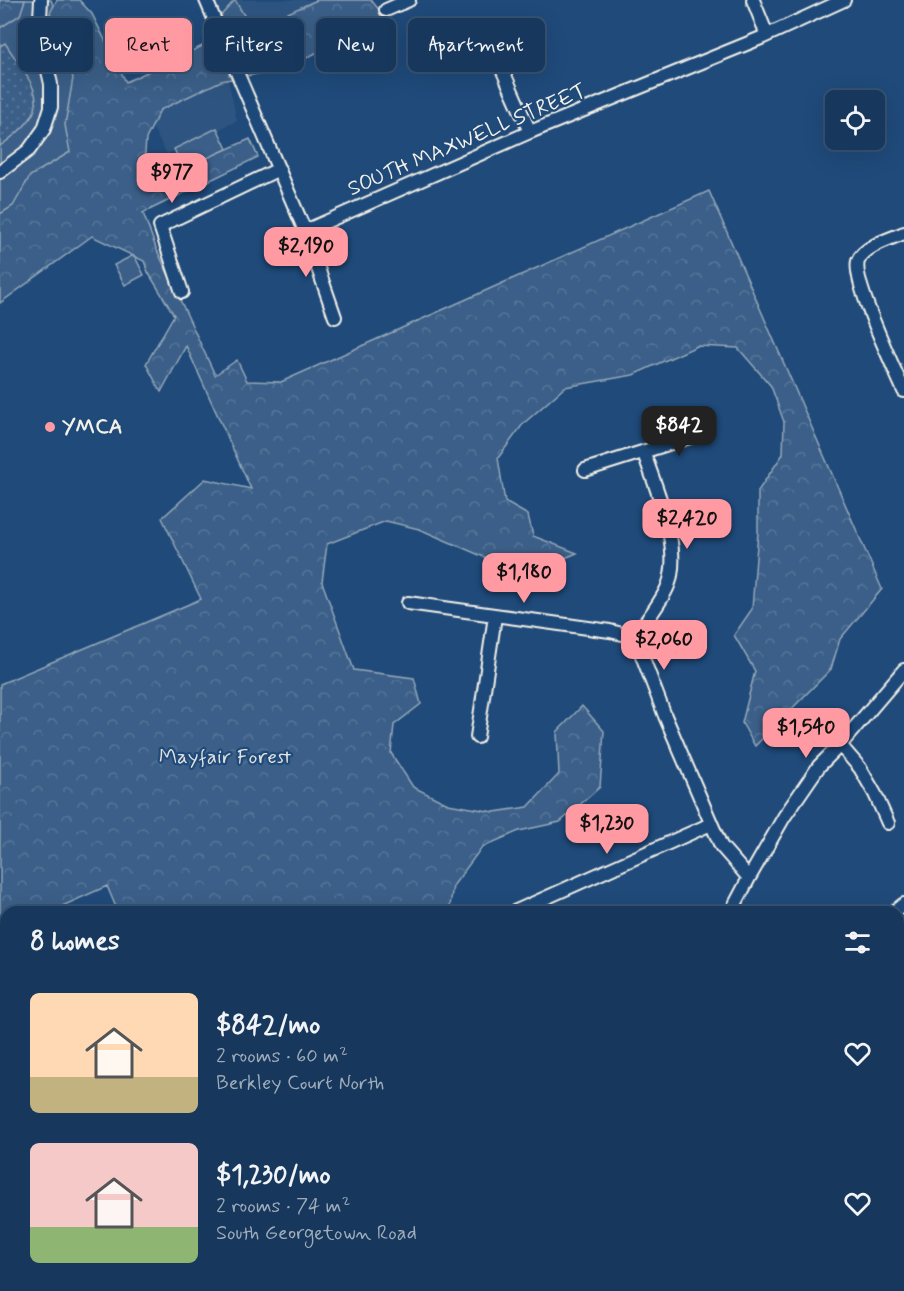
<!DOCTYPE html>
<html lang="en">
<head>
<meta charset="utf-8">
<style>
  body { margin:0; font-family:Mynerve,sans-serif; background:#203f62; color:#f1f3f6; height:100vh; display:flex; flex-direction:column; font-size:22px; white-space:nowrap }
  * { box-sizing:border-box; margin:0 }
  p { font-size:20px; color:#9eacbb }
  .icon { flex:none; width:33px; height:33px; fill:none; stroke:currentColor; stroke-width:2; stroke-linecap:round; stroke-linejoin:round }
  .map { position:relative; flex:1; overflow:hidden }
  .panel { position:absolute; left:0px; top:906px; width:904px; height:386px; display:flex; flex-direction:column; background:#17385c; border-radius:18px 18px 0 0; box-shadow:0 6px 24px #0002,0 0 0 2px #365272 }
  .panel>* { flex:none }
  .hud { position:absolute; left:18px; top:18px; width:600px; height:54px; display:flex; gap:12px }
  .fabs { position:absolute; left:825px; top:90px; display:grid; gap:12px }
  .fabs a { display:grid; place-items:center; width:60px; height:60px; border-radius:9px; background:#17385c; box-shadow:0 6px 24px #0002,0 0 0 2px #365272; font-size:30px }
  .price { position:absolute; translate:-50% -51px; padding:0 14px; border-radius:12px; background:#ff9aa2; color:#111; font-size:20px; line-height:39px; filter:drop-shadow(0 2px 3px #0008) }
  .price::after { content:''; position:absolute; left:50%; top:36px; width:18px; height:14px; margin-left:-9px; background:inherit; clip-path:polygon(0 0,100% 0,50% 100%) }
  .price.selected { background:#222; color:#fff }
  ul { padding:0; list-style:none }
  li { display:flex; align-items:center; gap:18px; height:150px; padding:0 30px }
  li span { display:grid; place-items:center; flex:none; width:168px; height:120px; border-radius:9px; color:#555 }
  li>.icon { margin-inline-start:auto }
  span .icon { width:72px; height:72px; fill:#fffc; stroke-width:1 }
  li b { font-size:26px }
  h2 { display:flex; justify-content:space-between; align-items:center; height:72px; padding:0 30px; font-size:26px }
  .pill { padding:0 21px; border-radius:9px; background:#17385c; box-shadow:0 6px 24px #0002,0 0 0 2px #365272; font-size:21px; line-height:54px }
  .pill.selected { background:#ff9aa2; color:#111 }
  .map>svg:first-child { display:block }
  .built { fill:#2d5581 }
  .green { fill:#3a5f88; stroke:#97a8b8; stroke-width:1.5 }
  .forest { fill:url(#forest-crowns); stroke:#97a8b8; stroke-width:1.5 }
  .garden { fill:url(#garden-dots); stroke:#97a8b8; stroke-width:1.5 }
  .lines { fill:none; stroke-linecap:round; stroke-linejoin:round }
  .minor-casing { stroke:#f4f1e8; stroke-width:16 }
  .tertiary-casing { stroke:#f4f1e8; stroke-width:20 }
  .minor { stroke:#1f4a7a; stroke-width:12 }
  .tertiary { stroke:#1f4a7a; stroke-width:15 }
  .poi-dot { fill:#ff9aa2; stroke:#1f4a7a; stroke-width:2 }
  .labels { text-anchor:middle; dominant-baseline:central; stroke-width:4.5; stroke-linejoin:round; paint-order:stroke }
  .street-label { font-size:21px; fill:#f4f1e8; stroke:#1f4a7a }
  .poi-label { font-size:21px; font-weight:bold; fill:#f4f1e8; stroke:#1f4a7a; text-anchor:start }
  .park-label { font-size:21px; fill:#e1e2de; stroke:#1f4a7a }
</style>
</head>
<body>
<div class="map">
<svg width="904" height="1291" viewBox="0 0 904 1291">
  <defs>
    <pattern id="forest-crowns" width="20" height="18" patternUnits="userSpaceOnUse" patternTransform="scale(1.5)"><rect width="20" height="18" fill="#3a5f88"/><path d="M2 6a3 3 0 1 1 6 0M12 15a3 3 0 1 1 6 0" fill="none" stroke="#577699"/></pattern>
    <pattern id="garden-dots" width="8" height="8" patternUnits="userSpaceOnUse" patternTransform="scale(1.5)"><rect width="8" height="8" fill="#3a5f88"/><path d="M2 2h.1M6 6h.1" fill="none" stroke="#577699" stroke-width="1.8" stroke-linecap="round"/></pattern>
  </defs>
  <rect width="100%" height="100%" fill="#1f4a7a"/>
  <filter id="ink" filterUnits="userSpaceOnUse"><feTurbulence type="fractalNoise" baseFrequency=".0167" numOctaves="2"/><feDisplacementMap in="SourceGraphic" scale="12" xChannelSelector="R" yChannelSelector="G"/><feConvolveMatrix kernelMatrix="1 2 1 2 8 2 1 2 1" color-interpolation-filters="sRGB"/></filter>
  <g filter="url(#ink)">
    <path class="built" d="M215,0H364L228,79L237,121L167,154L148,120L167,99L236,59Z"/>
    <path class="green" d="M0,0H51L139,208L0,268Z
      M217,128L227,149L184,170L174,149Z
      M134,255L144,275L125,285L114,265Z"/>
    <path class="forest" d="M0,0H25L20,15L0,28Z
      M57,0H79L92,14L126,82L209,43L204,34L235,0L252,29L317,0H371L385,17L287,68L221,81L160,110L146,139L144,167L147,175L175,161L182,169L250,139L258,157L143,213L156,248L215,375L237,360L247,381L281,382L709,191L882,589L840,639L831,669L755,746L742,723L755,671L734,635L752,609L758,532V491L783,454L784,422L771,386L738,348L697,346L633,375L565,387L523,424L498,458L505,502L528,515L533,536L577,553L558,561L491,560L419,529L386,521L327,544L322,582L354,670L414,678L421,704L394,725L391,753L413,787L448,804L494,812L528,807L559,774L557,732L582,706L604,731L600,787L560,822L519,831L482,847L453,886L449,912H118L107,886L49,912H6V930L0,932V684L201,599L162,518L205,479L251,489L186,346L161,392L146,364L174,315L148,272L144,261L92,236L0,303V214L13,206L30,176L70,152L65,125L73,78L50,13Z"/>
    <path class="garden" d="M5,43C37,92 57,106 0,146V46Z"/>
    <g class="lines">
      <g class="minor-casing">
        <path id="minor" d="M206,0L305,231L335,317
          M753,0L767,35
          M386,10L409,0
          M496,41L498,60L530,132
          M0,172L29,150L44,129L51,107V84L42,45L40,18L41,0
          M305,231L530,132L761,38L844,0
          M904,233C890,239 864,246 858,261C852,281 894,368 904,391
          M182,292L160,226L279,169
          M585,470L706,432
          M408,603L610,631L635,637
          M635,637L665,716L721,846L749,878L731,912
          M635,637C645,622 661,603 668,586C683,548 656,490 644,453
          M477,737L495,616
          M840,745L860,768L875,794L888,823
          M749,878L784,817L819,766L840,745L904,670
          M514,912L711,824
          M894,912L904,904
          M0,1281H1
          M509,1286L511,1291
          M757,1286V1291"/>
      </g>
      <g class="tertiary-casing">
        <path id="tertiary" d="M898,1012L904,1010
          M263,1291L276,1286"/>
      </g>
      <use href="#minor" class="minor"/>
      <use href="#tertiary" class="tertiary"/>
    </g>
  </g>
  <circle class="poi-dot" cx="50" cy="427" r="6"/>
  <g class="labels">
    <g class="street-label">
      <text transform="translate(467 140) rotate(-23)">SOUTH MAXWELL STREET</text>
    </g>
    <g class="poi-label">
      <text x="62" y="427">YMCA</text>
    </g>
    <g class="park-label">
      <text x="225" y="757">Mayfair Forest</text>
    </g>
  </g>
</svg>
<div class="fabs">
<a><svg class="icon" aria-label="locate" viewBox="0 0 24 24"><circle cx="12" cy="12" r="6"/><path d="M12 2v4M12 18v4M2 12h4M18 12h4"/></svg></a>
</div>
<b class="price" style="left:172px;top:204px">$977</b>
<b class="price" style="left:306px;top:278px">$2,190</b>
<b class="price selected" style="left:679px;top:457px">$842</b>
<b class="price" style="left:687px;top:550px">$2,420</b>
<b class="price" style="left:524px;top:604px">$1,180</b>
<b class="price" style="left:664px;top:671px">$2,060</b>
<b class="price" style="left:806px;top:759px">$1,540</b>
<b class="price" style="left:607px;top:855px">$1,230</b>
<div class="hud">
<a class="pill">Buy</a>
<a class="pill selected">Rent</a>
<a class="pill">Filters</a>
<a class="pill">New</a>
<a class="pill">Apartment</a>
</div>
<section class="panel">
<h2>8 homes<svg class="icon" aria-label="filters" viewBox="0 0 24 24"><path d="M4 7h16M4 17h16"/><circle cx="9" cy="7" r="2"/><circle cx="15" cy="17" r="2"/></svg></h2>
<ul>
<li><span style="background:linear-gradient(#ffd9b3 70%,#c2b280 0)"><svg class="icon" aria-label="home" viewBox="0 0 24 24"><path d="M3 11l9-7 9 7M6 9v11h12V9"/></svg></span><div><b>$842/mo</b><p>2 rooms · 60 m²</p><p>Berkley Court North</p></div><svg class="icon" aria-label="heart" viewBox="0 0 24 24"><path d="M12 20l-8-8c-3-5 5-10 8-4 3-6 11-1 8 4z"/></svg></li>
<li><span style="background:linear-gradient(#f6c9c9 70%,#8fb573 0)"><svg class="icon" aria-label="home" viewBox="0 0 24 24"><path d="M3 11l9-7 9 7M6 9v11h12V9"/></svg></span><div><b>$1,230/mo</b><p>2 rooms · 74 m²</p><p>South Georgetown Road</p></div><svg class="icon" aria-label="heart" viewBox="0 0 24 24"><path d="M12 20l-8-8c-3-5 5-10 8-4 3-6 11-1 8 4z"/></svg></li>
</ul>
</section>
</div>
</body>
</html>
